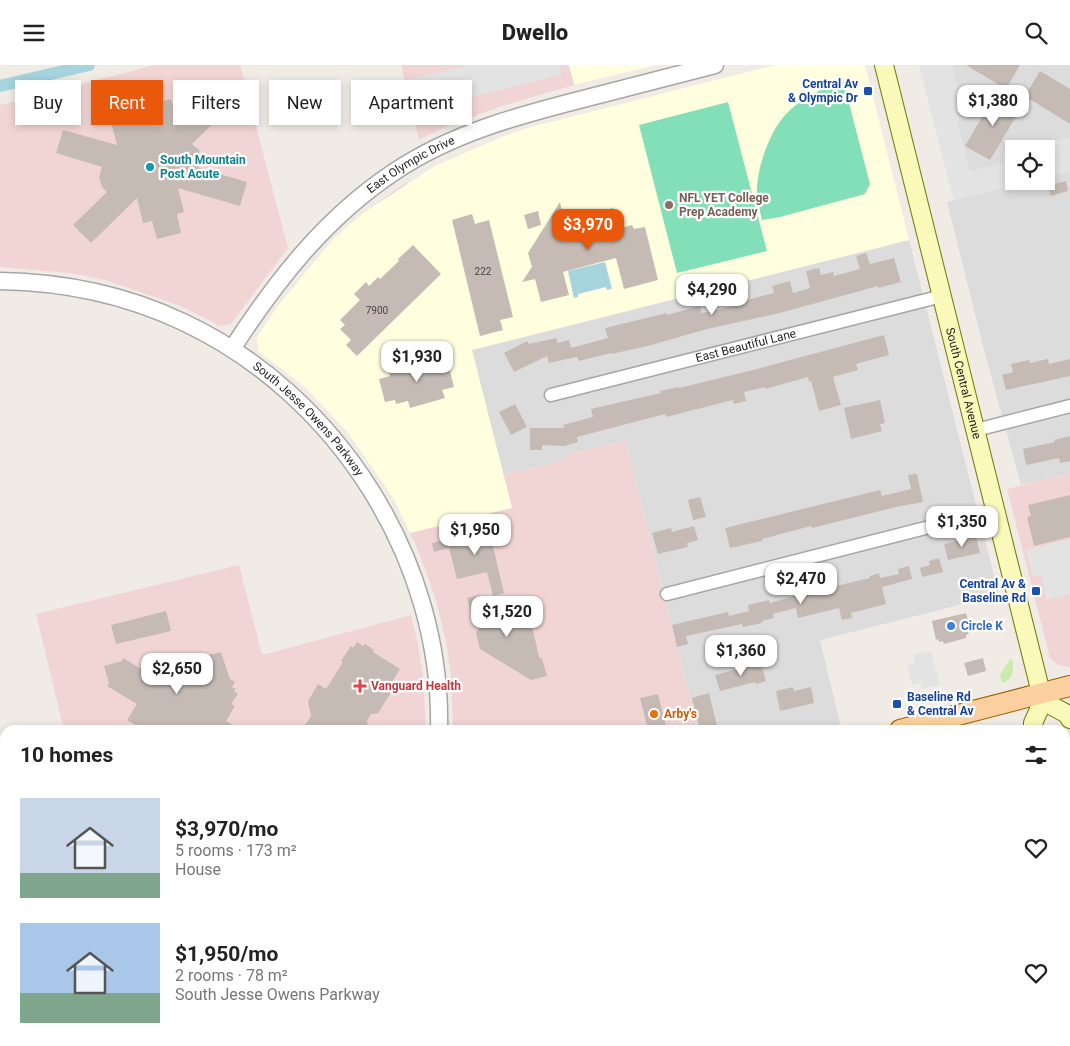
<!DOCTYPE html>
<html lang="en">
<head>
<meta charset="utf-8">
<style>
  body { margin:0; font-family:Roboto,sans-serif; background:#f6f6f6; color:#222; height:100vh; display:flex; flex-direction:column; font-size:19px; white-space:nowrap }
  * { box-sizing:border-box; margin:0 }
  p { font-size:16px; color:#767676 }
  .icon { flex:none; width:28px; height:28px; fill:none; stroke:currentColor; stroke-width:2; stroke-linecap:round; stroke-linejoin:round }
  .map { position:relative; flex:1; overflow:hidden }
  .drawer { position:absolute; left:0px; top:660px; width:1070px; height:321px; display:flex; flex-direction:column; background:#fff; border-radius:15px 15px 0 0; box-shadow:0 2px 8px #0003 }
  .drawer>* { flex:none }
  .banner { position:absolute; left:15px; top:15px; width:500px; height:45px; display:flex; gap:10px }
  .fabs { position:absolute; left:1005px; top:75px; display:grid; gap:10px }
  .fabs a { display:grid; place-items:center; width:50px; height:50px; border-radius:0px; background:#fff; box-shadow:0 2px 8px #0003; font-size:25px }
  .price { position:absolute; translate:-50% -42px; padding:0 11px; border-radius:10px; background:#fff; color:#222; font-size:16px; line-height:32px; filter:drop-shadow(0 1px 2px #0008) }
  .price::after { content:''; position:absolute; left:50%; top:30px; width:15px; height:11px; margin-left:-8px; background:inherit; clip-path:polygon(0 0,100% 0,50% 100%) }
  .price.current { background:#ea580c; color:#fff }
  ul { padding:0; list-style:none }
  li { display:flex; align-items:center; gap:15px; height:125px; padding:0 20px }
  li span { display:grid; place-items:center; flex:none; width:140px; height:100px; border-radius:0px; color:#555 }
  li>.icon { margin-inline-start:auto }
  span .icon { width:60px; height:60px; fill:#fffc; stroke-width:1 }
  li b { font-size:21px }
  h2 { display:flex; justify-content:space-between; align-items:center; height:60px; padding:0 20px; font-size:21px }
  .tag { padding:0 18px; border-radius:0px; background:#fff; box-shadow:0 2px 8px #0003; font-size:18px; line-height:45px }
  .tag.current { background:#ea580c; color:#fff }
  header { display:flex; justify-content:space-between; align-items:center; height:65px; padding:0 20px; background:#fff; font-size:22px; font-weight:800 }
  .map>svg:first-child { display:block }
  .residential { fill:#dddcdc; fill-rule:evenodd }
  .commercial { fill:#f1d5d4 }
  .education { fill:#fffedf }
  .grass { fill:#cceaab }
  .pitch { fill:#83dfb8 }
  .parking { fill:#e3e3e3 }
  .water { fill:#a5d3de }
  .lines { fill:none; stroke-linecap:round; stroke-linejoin:round }
  .canal { stroke:#a5d3de; stroke-width:12 }
  .building { fill:#c5bbb4 }
  .minor-casing { stroke:#a6a6a6; stroke-width:15 }
  .tertiary-casing { stroke:#a6a6a6; stroke-width:19 }
  .secondary-casing { stroke:#707804; stroke-width:20 }
  .primary-casing { stroke:#9a6200; stroke-width:22 }
  .minor { stroke:#fff; stroke-width:12 }
  .tertiary { stroke:#fff; stroke-width:16 }
  .secondary { stroke:#f9fab9; stroke-width:18 }
  .primary { stroke:#fcd09e; stroke-width:20 }
  .tram { stroke:#6d6d6d; stroke-width:1 }
  .transit-dot { fill:#1a4fb4; stroke:#fff; stroke-width:2 }
  .culture-dot { fill:#0f9aa8; stroke:#fff; stroke-width:2 }
  .education-dot { fill:#8d6e63; stroke:#fff; stroke-width:2 }
  .shop-dot { fill:#3f7fe0; stroke:#fff; stroke-width:2 }
  .health-dot { fill:#e0444e; stroke:#fff; stroke-width:2 }
  .food-dot { fill:#e8710a; stroke:#fff; stroke-width:2 }
  .labels { text-anchor:middle; dominant-baseline:central; stroke-width:4.5; stroke-linejoin:round; paint-order:stroke }
  .number-label { font-size:10px; fill:#484644 }
  .transit-label { font-size:12px; font-weight:bold; fill:#164399; stroke:#fff; text-anchor:end }
  .culture-label { font-size:12px; font-weight:bold; fill:#0d838f; stroke:#fff; text-anchor:start }
  .street-label { font-size:12px; fill:#1f1f1f; stroke:#fff }
  .education-label { font-size:12px; font-weight:bold; fill:#785e54; stroke:#fff; text-anchor:start }
  .shop-label { font-size:12px; font-weight:bold; fill:#366cbe; stroke:#fff; text-anchor:start }
  .health-label { font-size:12px; font-weight:bold; fill:#be3a42; stroke:#fff; text-anchor:start }
  .food-label { font-size:12px; font-weight:bold; fill:#c56008; stroke:#fff; text-anchor:start }
</style>
</head>
<body>
<header><svg class="icon" aria-label="menu" viewBox="0 0 24 24"><path d="M4 6h16M4 12h16M4 18h16"/></svg>Dwello<svg class="icon" aria-label="search" viewBox="0 0 24 24"><circle cx="10" cy="10" r="6"/><path d="M15 15l6 6"/></svg></header>
<div class="map">
<svg width="1070" height="981" viewBox="0 0 1070 981">
  <rect width="100%" height="100%" fill="#f0ece5"/>
  <path class="residential" d="M919,0H1070V408L1021,420L985,289L947,137L954,135ZM1014,84H1046V116H1014Z
    M909,175L999,530L820,575L841,662L828,665H698L625,376L566,390L567,395L503,410L472,285Z"/>
  <path class="commercial" d="M155,0H240L288,183L231,259L220,261L181,241L105,215L70,208L0,202V40Z
    M401,0H657L574,20L502,41L443,63L419,75Z
    M407,117L474,285L472,286L503,410L567,395L566,390L625,376L698,665H453L451,612L446,576L435,532L416,480L393,433L348,368L306,323L259,287L256,273L277,242L333,174L363,148Z
    M1070,408V601L1068,602L1058,600L1050,593L1007,424Z
    M239,500L262,590L411,550L418,580L423,610L426,665H64L36,549Z
    M0,785L5,805V866L0,867Z
    M1065,798L1070,818V885L1065,887Z
    M5,903V976H888L878,981H0V904Z
    M1070,934V981H986L994,976H1065V937Z"/>
  <path class="education" d="M569,0H657L574,20Z
    M775,0H865L909,175L472,285L512,443L410,468L393,433L348,368L306,323L259,287L256,273L277,242L333,174L363,148L435,101L504,71L531,62Z"/>
  <path class="grass" d="M1012,594C1014,605 1014,614 1002,618L1000,610L1009,596Z"/>
  <path class="pitch" d="M843,15L870,119L865,129L780,152L762,155C760,147 758,139 757,132C755,107 769,67 786,49C801,33 824,23 843,15Z
    M728,37L767,186L677,208L639,60Z"/>
  <path class="parking" d="M471,0H559L561,10L445,38L447,47L423,55L408,14Z
    M919,0H952L966,53L957,56L970,106L1004,98L1002,89L1014,86V116H1031L954,136Z
    M1070,72V107L1046,112V84H1023Z
    M1070,474V529L1047,535L1041,510L1032,511L1026,485Z
    M931,586L940,620L922,624L920,618L912,620L907,600L915,597L914,590Z
    M5,942V976H34L36,981H0V943Z"/>
  <path class="water" d="M605,197L612,224L607,225L606,222L578,229V232L574,233L568,206Z"/>
  <g class="lines">
    <path class="canal" d="M0,21L89,0
      M1065,910L1070,907
      M937,981L946,976"/>
  </g>
  <path class="building" d="M966,0H1020L1006,24Z
    M1040,6L1070,24V59L1025,31Z
    M211,27L228,44L192,79L199,85L201,94L199,103L247,117L240,141L178,123L184,147L177,149L181,168L157,174L152,156L143,158L137,133L91,178L73,160L107,127L102,122L99,112L102,102L56,88L63,65L117,80L109,49L171,34L177,59Z
    M996,28L1020,45L990,95L965,81Z
    M1066,116L1068,126L1051,131L1048,121Z
    M560,137L563,151L586,145L587,150L613,143L618,164L632,160L634,164L645,162L658,215L624,224L616,193L563,207L569,230L541,237L535,214L522,217L532,202L528,188Z
    M538,146L541,160L528,164L524,150Z
    M472,149L475,159L489,155L513,252L500,255L503,265L480,271L452,155Z
    M413,180L441,209L357,291L346,280L351,275L340,264L345,260L340,255L360,235L354,229L366,217L369,221L378,212L380,214L399,196L398,194Z
    M866,188L870,199L894,193L901,217L878,223V221L780,248L707,264L648,281L611,289V288L579,296L577,292L549,298L547,291L514,307L504,288L527,276L529,279L556,273L558,278L569,275L571,283L608,273L605,263L667,248V250L700,241L702,248L744,239L743,236L774,228L772,221L790,216L793,228L810,223L806,206L819,203L821,210L833,207L834,211L860,204L856,191Z
    M884,270L889,290L856,299L858,305L833,312L841,340L819,346L811,316L809,317L808,312L765,324V322L744,327L746,336L734,339L733,335L666,352L665,349L577,372L578,377L564,381L542,380V385H530V363H564L563,360L593,352L591,344L661,328L660,326L678,322L679,323L753,305Z
    M418,294L420,301L447,294L454,322L442,325L445,333L410,343L408,336L396,339L395,335L385,337L379,314L390,311L389,306L400,303L398,299Z
    M1048,294L1049,299L1070,294V311L1006,325L1002,310L1013,307L1011,299L1029,295L1030,298Z
    M880,335L885,358L880,359L882,366L851,374L844,343Z
    M515,339L527,362L511,370L499,347Z
    M1070,371V396L1060,398L1059,393L1026,400L1023,384L1055,377L1054,375Z
    M917,409L923,437L896,442L812,463L811,461L762,474V476L730,483L725,463L880,425L882,431L911,424L908,410Z
    M1070,430V472L1034,481L1027,452L1031,451L1028,440Z
    M700,432L706,452L693,455L688,435Z
    M503,460L506,469L491,473L504,528L493,531L487,507L457,514L449,483L434,487L432,478Z
    M694,461L698,475L687,478L688,482L658,489L652,468L671,463L672,467Z
    M976,471L980,488L948,495L944,479Z
    M939,493L943,507L922,512L920,503L930,500L929,496Z
    M909,501L912,514L882,522L886,539L851,548L852,553L842,555L839,543L798,553L796,543L773,549L774,553L762,556V558L743,562L742,559L686,571L688,579L677,582L672,560L728,547L729,551L749,546L748,540L769,535L770,538L818,524L819,525L870,513V511L879,508L880,513L899,509L898,504Z
    M480,530L532,561L539,592L542,594L547,611L531,615L480,584L476,568L480,561L474,558L467,533Z
    M166,546L171,566L116,579L111,560Z
    M966,548L971,566L968,567L969,569L966,570V573L944,579L943,576L939,577L938,574L936,575L932,556Z
    M357,577L363,581L365,579L374,585L373,587L400,604L390,620L394,623L378,648L371,649L367,656L369,665H302L311,651L308,636L318,619L326,624L343,597L341,596L351,581L353,583Z
    M221,587L230,614L235,617L232,622L236,624L234,626L238,629L231,639L235,641L226,656L241,665H135L138,662L127,655L137,639L107,621L109,618L104,601L122,596L123,593L155,612L164,600L180,596L182,603L196,600L200,592Z
    M983,593L986,606L968,611L964,598Z
    M761,598L766,616L756,619L755,617L720,626L715,610Z
    M793,622L794,626L811,622L814,638L780,646L776,626Z
    M709,628L717,661L700,665L692,633Z
    M658,629L667,665H648L640,633Z"/>
  <g class="lines">
    <g class="minor-casing">
      <g id="minor">
        <path id="s1" d="M551,330L942,231"/>
        <path d="M976,365L1070,341"/>
        <path d="M667,529L996,445"/>
      </g>
    </g>
    <g class="tertiary-casing">
      <g id="tertiary">
        <path id="s2" d="M0,216C63,217 126,230 183,257C337,329 443,495 439,665"/>
        <path id="s3" d="M232,284C276,216 325,153 394,107C452,68 520,50 587,33C630,22 673,11 715,0"/>
        <path d="M441,976V981"/>
      </g>
    </g>
    <g class="secondary-casing">
      <g id="secondary">
        <path id="s4" d="M884,0L1043,636L1033,658V665"/>
        <path d="M1043,636L1067,649L1070,654"/>
        <path d="M1065,800L1070,820"/>
      </g>
    </g>
    <g class="primary-casing">
      <path id="primary" d="M900,665L1070,621
        M0,886L5,885"/>
    </g>
    <use href="#minor" class="minor"/>
    <use href="#tertiary" class="tertiary"/>
    <use href="#secondary" class="secondary"/>
    <use href="#primary" class="primary"/>
    <path class="tram" d="M1052,662L1053,665
      M1044,664V665
      M1065,713L1070,733
      M1065,747L1070,767"/>
  </g>
  <g class="transit-dot">
    <rect x="863" y="21" width="10" height="10" rx="2.5"/>
    <rect x="1031" y="521" width="10" height="10" rx="2.5"/>
    <rect x="892" y="634" width="10" height="10" rx="2.5"/>
  </g>
  <circle class="culture-dot" cx="150" cy="102" r="5"/>
  <circle class="education-dot" cx="669" cy="140" r="5"/>
  <circle class="shop-dot" cx="951" cy="561" r="5"/>
  <path class="health-dot" d="M357.5 613.5h5v5h5v5h-5v5h-5v-5h-5v-5h5z"/>
  <circle class="food-dot" cx="654" cy="649" r="5"/>
  <g class="labels">
    <g class="number-label">
      <text x="483" y="206">222</text>
      <text x="377" y="245">7900</text>
    </g>
    <g class="transit-label">
      <text x="858" y="19">Central Av<tspan x="858" dy="14">&amp; Olympic Dr</tspan></text>
      <text x="1026" y="519">Central Av &amp;<tspan x="1026" dy="14">Baseline Rd</tspan></text>
      <text x="907" y="632" text-anchor="start">Baseline Rd<tspan x="907" dy="14">&amp; Central Av</tspan></text>
    </g>
    <g class="culture-label">
      <text x="160" y="95">South Mountain<tspan x="160" dy="14">Post Acute</tspan></text>
    </g>
    <g class="street-label">
      <text stroke="none"><textPath href="#s3" startOffset="260">East Olympic Drive</textPath></text>
      <text stroke="none"><textPath href="#s1" startOffset="201">East Beautiful Lane</textPath></text>
      <text stroke="none"><textPath href="#s4" startOffset="328">South Central Avenue</textPath></text>
      <text stroke="none"><textPath href="#s2" startOffset="349">South Jesse Owens Parkway</textPath></text>
    </g>
    <g class="education-label">
      <text x="679" y="133">NFL YET College<tspan x="679" dy="14">Prep Academy</tspan></text>
    </g>
    <g class="shop-label">
      <text x="961" y="561">Circle K</text>
    </g>
    <g class="health-label">
      <text x="371" y="621">Vanguard Health</text>
    </g>
    <g class="food-label">
      <text x="664" y="649">Arby's</text>
    </g>
  </g>
</svg>
<div class="fabs">
<a><svg class="icon" aria-label="locate" viewBox="0 0 24 24"><circle cx="12" cy="12" r="6"/><path d="M12 2v4M12 18v4M2 12h4M18 12h4"/></svg></a>
</div>
<b class="price" style="left:993px;top:62px">$1,380</b>
<b class="price current" style="left:588px;top:186px">$3,970</b>
<b class="price" style="left:712px;top:251px">$4,290</b>
<b class="price" style="left:417px;top:318px">$1,930</b>
<b class="price" style="left:962px;top:483px">$1,350</b>
<b class="price" style="left:475px;top:491px">$1,950</b>
<b class="price" style="left:801px;top:540px">$2,470</b>
<b class="price" style="left:507px;top:573px">$1,520</b>
<b class="price" style="left:741px;top:612px">$1,360</b>
<b class="price" style="left:177px;top:630px">$2,650</b>
<div class="banner">
<a class="tag">Buy</a>
<a class="tag current">Rent</a>
<a class="tag">Filters</a>
<a class="tag">New</a>
<a class="tag">Apartment</a>
</div>
<section class="drawer">
<h2>10 homes<svg class="icon" aria-label="filters" viewBox="0 0 24 24"><path d="M4 7h16M4 17h16"/><circle cx="9" cy="7" r="2"/><circle cx="15" cy="17" r="2"/></svg></h2>
<ul>
<li><span style="background:linear-gradient(#c9d6e8 75%,#7fa58c 0)"><svg class="icon" aria-label="home" viewBox="0 0 24 24"><path d="M3 11l9-7 9 7M6 9v11h12V9"/></svg></span><div><b>$3,970/mo</b><p>5 rooms · 173 m²</p><p>House</p></div><svg class="icon" aria-label="heart" viewBox="0 0 24 24"><path d="M12 20l-8-8c-3-5 5-10 8-4 3-6 11-1 8 4z"/></svg></li>
<li><span style="background:linear-gradient(#a9c7e8 70%,#7fa58c 0)"><svg class="icon" aria-label="home" viewBox="0 0 24 24"><path d="M3 11l9-7 9 7M6 9v11h12V9"/></svg></span><div><b>$1,950/mo</b><p>2 rooms · 78 m²</p><p>South Jesse Owens Parkway</p></div><svg class="icon" aria-label="heart" viewBox="0 0 24 24"><path d="M12 20l-8-8c-3-5 5-10 8-4 3-6 11-1 8 4z"/></svg></li>
</ul>
</section>
</div>
</body>
</html>
